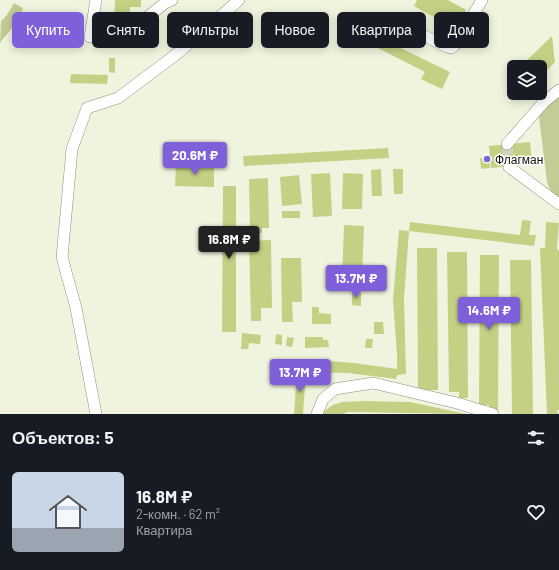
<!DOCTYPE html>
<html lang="ru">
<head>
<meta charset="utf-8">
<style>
  body { margin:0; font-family:Barlow,sans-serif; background:#242831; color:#f1f3f6; height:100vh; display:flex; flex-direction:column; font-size:15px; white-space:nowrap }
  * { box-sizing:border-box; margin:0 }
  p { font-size:13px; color:#9ea1a6 }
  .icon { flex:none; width:22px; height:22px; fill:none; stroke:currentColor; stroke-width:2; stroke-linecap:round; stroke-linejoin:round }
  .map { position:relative; height:414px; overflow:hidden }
  .panel { display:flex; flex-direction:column; background:#171b24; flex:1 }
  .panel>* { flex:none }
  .guide { position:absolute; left:12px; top:12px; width:535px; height:36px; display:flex; gap:8px }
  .fabs { position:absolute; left:507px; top:60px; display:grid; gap:8px }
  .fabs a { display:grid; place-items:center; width:40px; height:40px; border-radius:6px; background:#171b24; box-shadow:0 2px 10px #0003; font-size:20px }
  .price { position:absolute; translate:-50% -34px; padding:0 9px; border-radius:4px; background:#805fda; color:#fff; font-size:13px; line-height:26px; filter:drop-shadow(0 1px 2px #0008) }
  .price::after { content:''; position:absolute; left:50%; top:24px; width:12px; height:9px; margin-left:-6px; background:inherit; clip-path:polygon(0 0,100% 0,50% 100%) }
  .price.current { background:#222; color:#fff }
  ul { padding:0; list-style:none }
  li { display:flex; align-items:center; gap:12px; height:100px; padding:0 12px }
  li span { display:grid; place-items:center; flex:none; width:112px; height:80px; border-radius:6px; color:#555 }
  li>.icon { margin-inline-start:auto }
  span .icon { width:48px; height:48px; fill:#fffc; stroke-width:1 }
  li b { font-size:17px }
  h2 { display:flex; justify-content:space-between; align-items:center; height:48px; padding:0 12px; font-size:17px }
  .chip { padding:0 14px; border-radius:6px; background:#171b24; box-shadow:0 2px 10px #0003; font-size:14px; line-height:36px }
  .chip.current { background:#805fda; color:#fff }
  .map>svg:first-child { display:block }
  .green { fill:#c2cc94 }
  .building { fill:#c4d184 }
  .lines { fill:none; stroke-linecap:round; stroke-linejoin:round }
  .minor-tunnel { stroke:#cfd3bf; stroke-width:11; stroke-dasharray:11 5.5; stroke-linecap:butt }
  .minor-casing { stroke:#8c907c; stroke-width:12 }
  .minor { stroke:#fff; stroke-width:11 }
  .poi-dot { fill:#805fda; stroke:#fff; stroke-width:1.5 }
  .labels { text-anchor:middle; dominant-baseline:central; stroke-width:3; stroke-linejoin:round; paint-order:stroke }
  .poi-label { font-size:12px; fill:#13150d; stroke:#fff; text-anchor:start }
</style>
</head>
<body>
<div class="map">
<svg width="559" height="414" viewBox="0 0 559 414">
  <rect width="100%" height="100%" fill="#f0f4de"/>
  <path class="green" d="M14,3L23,8C20,21 8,32 0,43L1,21L7,15Z
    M559,97V196C552,194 549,188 547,182L539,117L542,111Z"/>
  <path class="building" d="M115,0H141V7H130L129,30H114Z
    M417,0H448L466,10L455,29L414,6Z
    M552,36L555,62L540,77V67H527L524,63Z
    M380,38L450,72L442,89L421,79L425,72L376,47Z
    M109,58H115V73L109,72Z
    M71,74L108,75L107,84L70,83Z
    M530,142L532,164L491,168L489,146Z
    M388,148L389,158L244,166L243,156Z
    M489,157L490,168L481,169L480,158Z
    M176,164L214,165V187L175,186Z
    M381,169L382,196H372L371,170Z
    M393,169H403V194H394Z
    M330,173L332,216L313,217L311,174Z
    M343,173L363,174L362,209H342Z
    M299,175L302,204L282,206L280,177Z
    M268,178L269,228H262V233H250L249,179Z
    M223,186H236V332H222Z
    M282,211H300V218H282Z
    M522,220L531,221L529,235H536L534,246L409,231L410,222L520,235Z
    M546,222L559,223L557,248L559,251V410H557L558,414H547L540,248H545Z
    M344,225L364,226L362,280L342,279Z
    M399,230L409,231L404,299L406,374L397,375L396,379L348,373L306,372V359L354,363L397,369V355L393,300Z
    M271,240L272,308H261V321H251L249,241Z
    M417,248H437L438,390H418Z
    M447,252H467L468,398H459V392H449Z
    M480,255H499L498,410H489V405H479Z
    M281,258H301L302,302H292L293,322H282Z
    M510,260H531L533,414H512Z
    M352,292L361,293V306L352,305Z
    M312,307H319V313L331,314V324H312Z
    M374,322H383L384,334H374Z
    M242,333L261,335L260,344L249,343L248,349H241Z
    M276,334L282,335V345L275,344Z
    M287,337L294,338L292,347L286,346Z
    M305,337H323V340H328L329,347L305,348Z
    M366,339H373L372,348H365Z
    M297,371L306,372L303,414H294Z
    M364,401L410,402L466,414L348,412L343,414H322L327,409L333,405L342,402Z"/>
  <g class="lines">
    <path class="minor-tunnel" d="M507,144L509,167"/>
    <g class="minor-casing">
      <path id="minor" d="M96,0L90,37L128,34L145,19L165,3L172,0
        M409,28L447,47L451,48L455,45L482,0
        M507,144L544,102L559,90
        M509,167L559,204
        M96,414L76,308L62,257L72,149L87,108L118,98L178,53L239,0
        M317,414L323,399L335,389L373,383L457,403L493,414"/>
    </g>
    <use href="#minor" class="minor"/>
  </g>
  <circle class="poi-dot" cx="487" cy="159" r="4"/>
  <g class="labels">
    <g class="poi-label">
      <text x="495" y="159">Флагман</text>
    </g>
  </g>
</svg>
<div class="fabs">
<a><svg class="icon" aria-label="layers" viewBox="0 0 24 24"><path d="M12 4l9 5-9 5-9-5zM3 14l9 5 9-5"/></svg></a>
</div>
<b class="price" style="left:195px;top:176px">20.6M ₽</b>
<b class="price current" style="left:229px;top:260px">16.8M ₽</b>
<b class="price" style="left:356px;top:299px">13.7M ₽</b>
<b class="price" style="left:489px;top:331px">14.6M ₽</b>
<b class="price" style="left:300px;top:393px">13.7M ₽</b>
<div class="guide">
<a class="chip current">Купить</a>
<a class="chip">Снять</a>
<a class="chip">Фильтры</a>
<a class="chip">Новое</a>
<a class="chip">Квартира</a>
<a class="chip">Дом</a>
</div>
</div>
<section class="panel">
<h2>Объектов: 5<svg class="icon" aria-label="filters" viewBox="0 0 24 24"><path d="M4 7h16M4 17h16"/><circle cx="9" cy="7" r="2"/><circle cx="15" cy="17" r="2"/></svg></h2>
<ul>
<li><span style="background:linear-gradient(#c9d6e8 70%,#9aa5b1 0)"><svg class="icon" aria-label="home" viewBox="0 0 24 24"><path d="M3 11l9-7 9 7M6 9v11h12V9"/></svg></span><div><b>16.8M ₽</b><p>2-комн. · 62 m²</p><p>Квартира</p></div><svg class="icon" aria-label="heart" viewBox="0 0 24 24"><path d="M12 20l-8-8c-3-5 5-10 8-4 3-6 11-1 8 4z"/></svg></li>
</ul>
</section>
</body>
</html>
